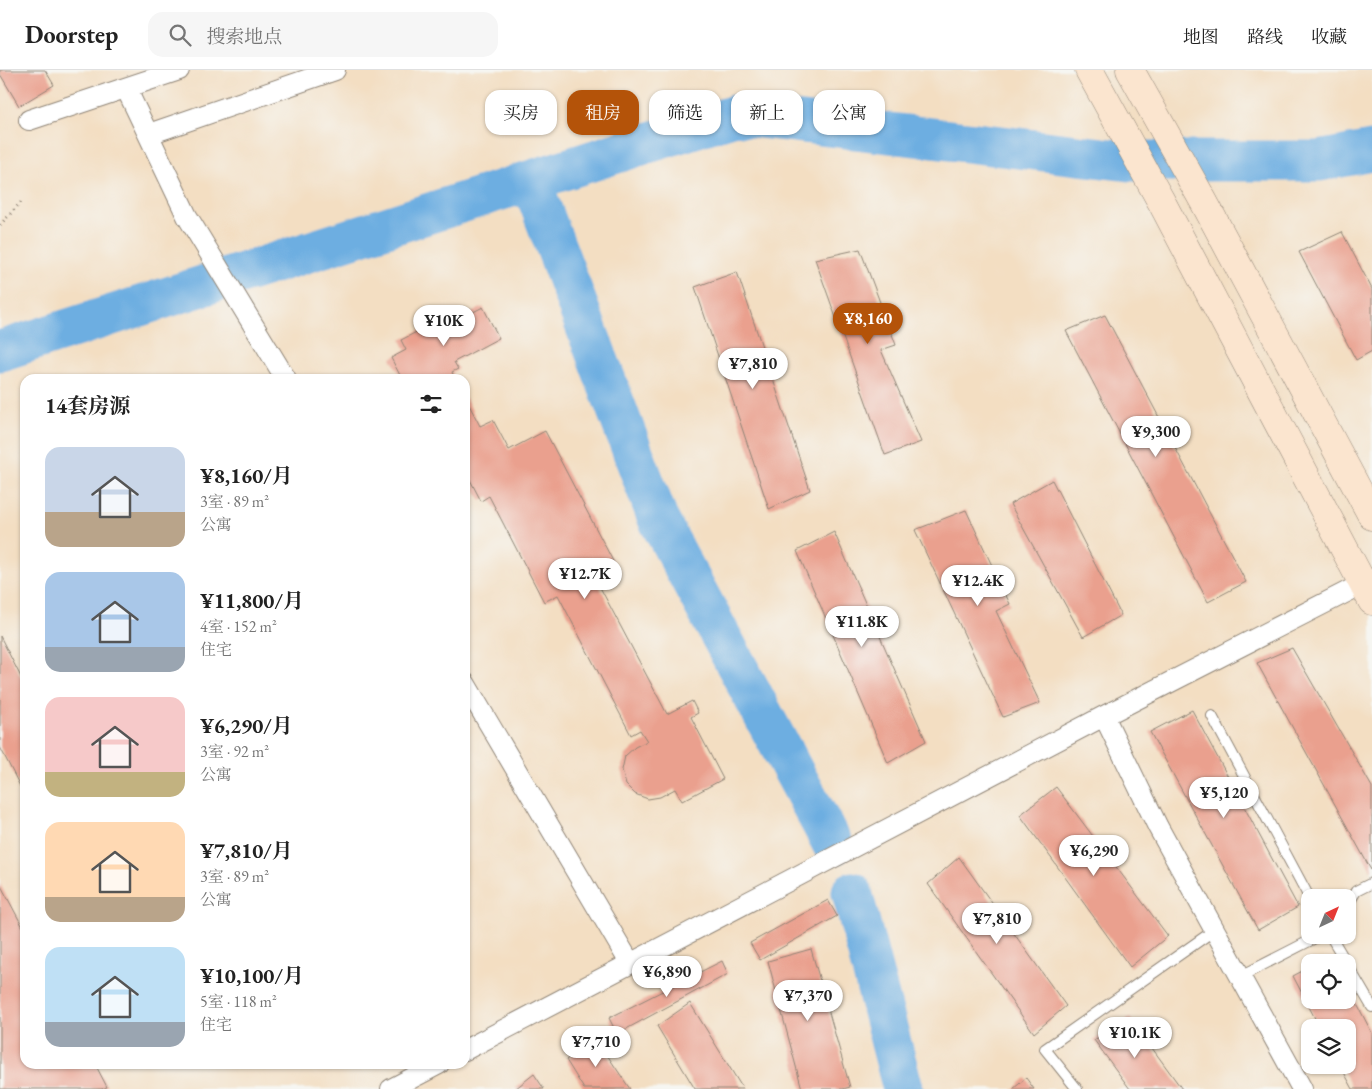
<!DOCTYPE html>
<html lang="zh">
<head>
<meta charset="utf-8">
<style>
  body { margin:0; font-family:"EB Garamond","Noto Serif SC",serif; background:#f6f6f6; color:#222; height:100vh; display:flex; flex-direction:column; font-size:19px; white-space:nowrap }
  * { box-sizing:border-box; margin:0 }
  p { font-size:16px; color:#767676 }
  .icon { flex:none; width:28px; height:28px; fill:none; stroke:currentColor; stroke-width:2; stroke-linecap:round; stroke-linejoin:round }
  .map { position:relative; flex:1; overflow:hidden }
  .details { position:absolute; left:20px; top:304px; width:450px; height:695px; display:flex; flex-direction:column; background:#fff; border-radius:15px; box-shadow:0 1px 4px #0004 }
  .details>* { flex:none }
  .top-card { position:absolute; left:485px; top:20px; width:475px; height:45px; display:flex; gap:10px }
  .needle { width:32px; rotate:43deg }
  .fabs { position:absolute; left:1301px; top:819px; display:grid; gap:10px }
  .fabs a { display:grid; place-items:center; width:55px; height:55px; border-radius:10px; background:#fff; box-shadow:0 1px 4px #0004; font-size:25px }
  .price { position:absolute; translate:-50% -42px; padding:0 11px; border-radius:18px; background:#fff; color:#222; font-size:16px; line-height:32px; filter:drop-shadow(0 1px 2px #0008) }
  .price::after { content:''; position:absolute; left:50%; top:30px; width:15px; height:11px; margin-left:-8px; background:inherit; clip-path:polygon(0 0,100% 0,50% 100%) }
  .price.selected { background:#b45309; color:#fff }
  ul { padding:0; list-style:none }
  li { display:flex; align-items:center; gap:15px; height:125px; padding:0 25px }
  li span { display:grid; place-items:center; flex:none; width:140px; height:100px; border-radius:15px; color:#555 }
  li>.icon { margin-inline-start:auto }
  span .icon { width:60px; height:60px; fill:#fffc; stroke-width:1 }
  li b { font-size:21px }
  h2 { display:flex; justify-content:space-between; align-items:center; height:60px; padding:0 25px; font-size:21px }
  .chip { padding:0 18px; border-radius:15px; background:#fff; box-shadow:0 1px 4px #0004; font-size:18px; line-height:45px }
  .chip.selected { background:#b45309; color:#fff }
  header { display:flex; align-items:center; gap:30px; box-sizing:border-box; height:70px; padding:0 25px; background:#fff; border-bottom:1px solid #e0e0e0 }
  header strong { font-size:24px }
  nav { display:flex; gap:28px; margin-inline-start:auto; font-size:18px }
  .search { width:350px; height:45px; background:#f6f6f6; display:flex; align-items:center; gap:12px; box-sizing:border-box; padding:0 18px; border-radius:15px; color:#767676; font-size:19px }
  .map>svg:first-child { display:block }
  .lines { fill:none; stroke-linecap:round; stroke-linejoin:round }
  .river { stroke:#6daee1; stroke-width:41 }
  .building { fill:#eaa08e }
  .lane-casing { stroke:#8f8476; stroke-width:12 }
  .street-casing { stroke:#8f8476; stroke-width:22 }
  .secondary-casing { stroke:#8f8476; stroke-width:29 }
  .path { stroke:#8f8476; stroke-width:3; stroke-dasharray:1 4; stroke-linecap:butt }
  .lane { stroke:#fff; stroke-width:10 }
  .street { stroke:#fff; stroke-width:20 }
  .secondary { stroke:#fbe5cf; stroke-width:28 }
</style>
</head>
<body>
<header>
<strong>Doorstep</strong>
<div class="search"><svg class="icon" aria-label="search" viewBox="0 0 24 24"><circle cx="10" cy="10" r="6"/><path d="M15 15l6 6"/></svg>搜索地点</div>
<nav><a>地图</a><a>路线</a><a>收藏</a></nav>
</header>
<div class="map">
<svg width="1372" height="1019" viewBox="0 0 1372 1019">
  <rect width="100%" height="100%" fill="#f6f6f2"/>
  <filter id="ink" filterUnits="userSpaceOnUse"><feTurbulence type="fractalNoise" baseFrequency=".02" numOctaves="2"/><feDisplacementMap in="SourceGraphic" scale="10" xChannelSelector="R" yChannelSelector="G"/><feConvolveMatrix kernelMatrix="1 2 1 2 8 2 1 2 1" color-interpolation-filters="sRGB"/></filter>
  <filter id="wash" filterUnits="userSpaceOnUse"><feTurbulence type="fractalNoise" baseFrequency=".0096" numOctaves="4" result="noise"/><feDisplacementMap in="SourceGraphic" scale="20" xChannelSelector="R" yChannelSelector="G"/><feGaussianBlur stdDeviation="1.12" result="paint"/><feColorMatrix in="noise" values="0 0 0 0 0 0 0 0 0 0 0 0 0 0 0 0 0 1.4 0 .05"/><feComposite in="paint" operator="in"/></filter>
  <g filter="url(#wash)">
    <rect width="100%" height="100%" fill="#f3dec2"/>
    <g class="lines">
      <path class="river" d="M531,111L658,449L833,775
        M0,281L735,45L1129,91H1319L1372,81
        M852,822L903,1019"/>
    </g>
    <g id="blocks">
      <path class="building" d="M0,0H45L54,15L19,36L0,4Z
        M1342,162L1372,219V281L1356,290L1299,182Z
        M860,179L896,275L881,280L921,372L885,385L815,189Z
        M737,202L810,420L769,439L695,217Z
        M483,237L499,268L454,292L458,299L452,302L455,309H402L391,288L406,280L401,270L434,253L438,260Z
        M1105,245L1246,512L1208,532L1066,261Z
        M465,327L480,356L493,350L509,380L545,361L614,493L593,504L667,644L692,631L698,643L691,647L723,709L682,731L675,719L660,727L648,729L635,724L626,715L622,700L625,686L635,677L647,671L640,660L631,665L558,525L544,532L489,426L481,431L465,400Z
        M1052,410L1121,545L1083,567L1010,434Z
        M966,440L1010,534L996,541L1040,633L1003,647L915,460Z
        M834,462L926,671L888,693L797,481Z
        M0,566L25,615V726L0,677Z
        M1292,578L1372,717V799L1371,800L1257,593Z
        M1192,640L1298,837L1258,860L1150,662Z
        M1056,717L1168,866L1130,897L1020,745Z
        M959,787L1066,936L1034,963L928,814Z
        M0,814L25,861V994H95L107,1017L102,1019H0Z
        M828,830L837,846L760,890L750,873Z
        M811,879L850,1017L843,1019H802L768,891Z
        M722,891L728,904L617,964L609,948Z
        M1310,897V930H1348V917L1372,963V1019H1353L1340,995H1348V958H1320L1293,906Z
        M690,933L743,1019H695L657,956Z
        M1130,948L1182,1019H1130L1094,970Z
        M595,967L630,1019H584L566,990Z
        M534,1004L544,1019H515Z
        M1026,1008L1034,1019H1013Z"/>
    </g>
  </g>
  <g filter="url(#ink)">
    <use href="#blocks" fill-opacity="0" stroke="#8f8476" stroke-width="1"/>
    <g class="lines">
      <g class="lane-casing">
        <path id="lane" d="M1212,646L1310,829
          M1348,834L1356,821L1372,813
          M1330,865L1346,892
          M1348,896L1372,937
          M1241,906L1321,865
          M1077,1019L1045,979L1216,859"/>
      </g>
      <g class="street-casing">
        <path id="street" d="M126,18L187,146L286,309
          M29,50L179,0
          M149,64L335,0
          M465,613L630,893
          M1104,646L1158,757L1302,1019
          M465,980L1104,646L1372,509
          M391,1019L439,994"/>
      </g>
      <g class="secondary-casing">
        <path id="secondary" d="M1089,0L1162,133L1372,531
          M1130,0L1204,132L1372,446"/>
      </g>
      <path class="path" d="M0,155L23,130"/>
      <use href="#lane" class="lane"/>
      <use href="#street" class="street"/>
      <use href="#secondary" class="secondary"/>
    </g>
  </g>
</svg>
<div class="fabs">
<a><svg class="needle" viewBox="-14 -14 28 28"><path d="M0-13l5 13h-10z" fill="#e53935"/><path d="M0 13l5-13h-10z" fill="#767676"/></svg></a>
<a><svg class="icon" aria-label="locate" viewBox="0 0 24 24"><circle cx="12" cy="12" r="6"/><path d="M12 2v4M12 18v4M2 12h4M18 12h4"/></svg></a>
<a><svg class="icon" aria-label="layers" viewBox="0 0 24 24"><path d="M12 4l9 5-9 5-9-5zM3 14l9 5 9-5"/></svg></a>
</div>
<b class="price selected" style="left:868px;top:275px">¥8,160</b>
<b class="price" style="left:444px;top:277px">¥10K</b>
<b class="price" style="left:753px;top:320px">¥7,810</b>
<b class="price" style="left:1156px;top:388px">¥9,300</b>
<b class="price" style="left:585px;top:530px">¥12.7K</b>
<b class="price" style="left:978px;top:537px">¥12.4K</b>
<b class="price" style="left:862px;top:578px">¥11.8K</b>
<b class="price" style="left:1224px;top:749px">¥5,120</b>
<b class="price" style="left:1094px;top:807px">¥6,290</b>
<b class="price" style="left:997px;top:875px">¥7,810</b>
<b class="price" style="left:667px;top:928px">¥6,890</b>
<b class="price" style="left:808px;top:952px">¥7,370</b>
<b class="price" style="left:1135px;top:989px">¥10.1K</b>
<b class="price" style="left:596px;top:998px">¥7,710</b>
<div class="top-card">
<a class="chip">买房</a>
<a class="chip selected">租房</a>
<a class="chip">筛选</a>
<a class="chip">新上</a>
<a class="chip">公寓</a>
</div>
<section class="details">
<h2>14套房源<svg class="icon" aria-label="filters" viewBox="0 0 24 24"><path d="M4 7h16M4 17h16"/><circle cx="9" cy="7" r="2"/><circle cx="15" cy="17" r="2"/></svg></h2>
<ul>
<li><span style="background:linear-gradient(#c9d6e8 65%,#b9a48a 0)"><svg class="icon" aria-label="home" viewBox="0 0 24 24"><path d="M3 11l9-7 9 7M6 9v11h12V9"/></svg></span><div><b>¥8,160/月</b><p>3室 · 89 m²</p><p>公寓</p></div></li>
<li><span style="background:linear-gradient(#a9c7e8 75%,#9aa5b1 0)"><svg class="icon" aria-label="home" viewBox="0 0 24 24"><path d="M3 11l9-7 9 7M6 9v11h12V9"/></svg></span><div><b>¥11,800/月</b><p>4室 · 152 m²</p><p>住宅</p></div></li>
<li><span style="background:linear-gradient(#f6c9c9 75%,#c2b280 0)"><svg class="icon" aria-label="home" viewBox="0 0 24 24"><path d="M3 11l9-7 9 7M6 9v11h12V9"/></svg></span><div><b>¥6,290/月</b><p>3室 · 92 m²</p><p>公寓</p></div></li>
<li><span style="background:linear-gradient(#ffd9b3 75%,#b9a48a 0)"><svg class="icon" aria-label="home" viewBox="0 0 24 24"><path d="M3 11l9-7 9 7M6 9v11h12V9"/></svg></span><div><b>¥7,810/月</b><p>3室 · 89 m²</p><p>公寓</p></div></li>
<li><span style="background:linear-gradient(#bfe0f5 75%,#9aa5b1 0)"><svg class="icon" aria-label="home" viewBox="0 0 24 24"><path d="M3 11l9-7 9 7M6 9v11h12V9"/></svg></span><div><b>¥10,100/月</b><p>5室 · 118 m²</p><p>住宅</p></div></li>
</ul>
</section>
</div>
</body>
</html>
